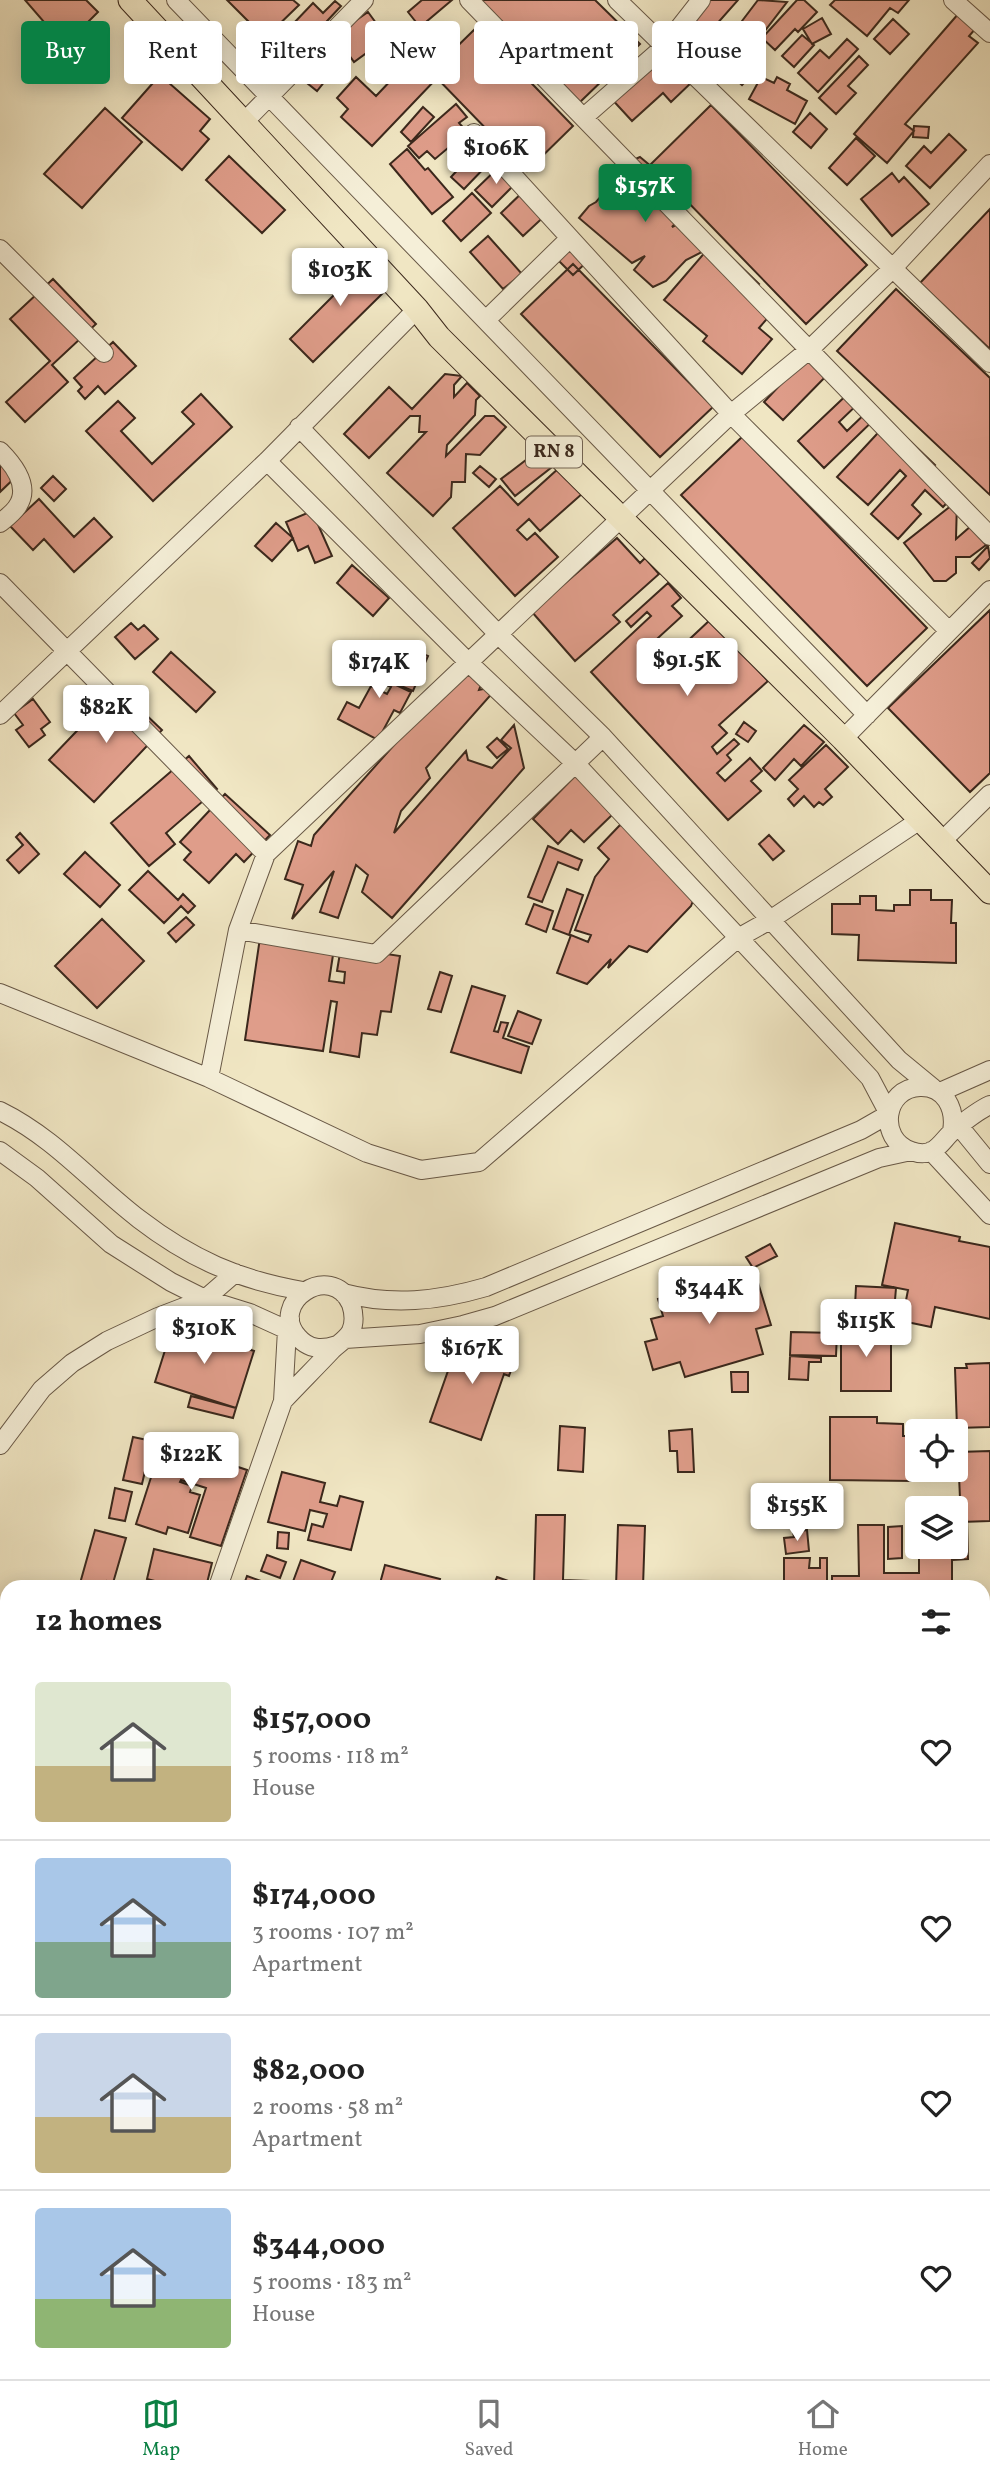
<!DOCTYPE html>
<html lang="en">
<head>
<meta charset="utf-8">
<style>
  body { margin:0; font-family:Vollkorn,serif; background:#f6f6f6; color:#222; height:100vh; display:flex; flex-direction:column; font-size:26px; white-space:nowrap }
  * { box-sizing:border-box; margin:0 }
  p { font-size:23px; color:#767676 }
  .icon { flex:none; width:38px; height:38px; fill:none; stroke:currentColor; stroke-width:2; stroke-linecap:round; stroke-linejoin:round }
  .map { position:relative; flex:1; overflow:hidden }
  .drawer { position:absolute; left:0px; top:1580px; width:990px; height:800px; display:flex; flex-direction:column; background:#fff; border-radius:21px 21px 0 0; box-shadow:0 4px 18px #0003 }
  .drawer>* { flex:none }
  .top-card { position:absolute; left:21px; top:21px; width:948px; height:63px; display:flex; gap:14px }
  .tools { position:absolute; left:905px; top:1419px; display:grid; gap:14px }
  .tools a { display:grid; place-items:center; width:63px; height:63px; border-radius:7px; background:#fff; box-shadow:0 4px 18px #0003; font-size:35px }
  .price { position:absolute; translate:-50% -60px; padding:0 16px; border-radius:7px; background:#fff; color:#222; font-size:23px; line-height:46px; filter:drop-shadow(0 2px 4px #0008) }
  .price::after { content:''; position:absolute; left:50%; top:42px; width:21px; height:16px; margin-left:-10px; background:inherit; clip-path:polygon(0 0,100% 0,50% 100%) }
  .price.current { background:#0b8043; color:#fff }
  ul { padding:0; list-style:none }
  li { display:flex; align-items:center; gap:21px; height:175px; padding:0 35px }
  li+li { border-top:2px solid #e0e0e0 }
  li span { display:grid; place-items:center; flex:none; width:196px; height:140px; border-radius:7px; color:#555 }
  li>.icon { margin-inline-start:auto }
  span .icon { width:84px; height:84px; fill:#fffc; stroke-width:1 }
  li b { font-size:30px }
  h2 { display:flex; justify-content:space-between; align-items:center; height:84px; padding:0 35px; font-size:30px }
  .chip { padding:0 24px; border-radius:7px; background:#fff; box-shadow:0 4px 18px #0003; font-size:24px; line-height:63px }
  .chip.current { background:#0b8043; color:#fff }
  .tab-bar { display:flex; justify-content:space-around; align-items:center; height:98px; border-top:2px solid #e0e0e0; background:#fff; font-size:19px; color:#767676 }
  .tab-bar a { display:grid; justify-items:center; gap:4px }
  .tab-bar .current { color:#0b8043 }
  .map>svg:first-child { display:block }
  .building { fill:#df9d8a; stroke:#3b281c; stroke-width:2 }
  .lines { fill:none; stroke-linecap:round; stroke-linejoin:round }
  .minor-casing { stroke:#685846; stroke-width:20 }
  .major-casing { stroke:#3b281c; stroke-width:25 }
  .minor { stroke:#f5efd8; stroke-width:18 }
  .major { stroke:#f0e6c3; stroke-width:23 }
  .labels { text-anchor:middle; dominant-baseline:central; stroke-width:5; stroke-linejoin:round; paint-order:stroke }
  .shield { fill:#f5efd8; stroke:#736454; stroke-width:2 }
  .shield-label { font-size:19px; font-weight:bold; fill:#3b281c }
</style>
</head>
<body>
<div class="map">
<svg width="990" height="2379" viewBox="0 0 990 2379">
  <rect width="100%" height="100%" fill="#f0e6c3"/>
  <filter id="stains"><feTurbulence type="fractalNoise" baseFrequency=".00286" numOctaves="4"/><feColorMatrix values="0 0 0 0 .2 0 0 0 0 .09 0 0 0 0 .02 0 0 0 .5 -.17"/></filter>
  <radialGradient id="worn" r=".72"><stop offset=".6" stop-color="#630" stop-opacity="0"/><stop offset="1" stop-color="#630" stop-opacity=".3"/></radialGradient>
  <path class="building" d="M25,0H86L98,12L69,41L50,29Z
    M227,0H293L299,5L265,38Z
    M422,0H452L420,27L408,12Z
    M479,0H595L640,44L579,103Z
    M697,0H738L700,43L677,22Z
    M758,0L787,2L761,36L742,21Z
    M797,0H804L817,12L798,32L795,29L775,50L762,38Z
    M835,0H909L898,13L890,8L867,36L830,5Z
    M335,1L341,6L289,62L272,46L313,3L323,13Z
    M368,12L387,38L354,62L335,35Z
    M959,13L976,28L969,36L978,43L905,124L914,131L887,163L854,134Z
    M822,18L831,34L812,44L803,29Z
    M893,19L909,34L890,54L874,39Z
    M477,27L573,126L527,171L431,72Z
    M802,35L814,45L794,67L782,56Z
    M847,39L858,49L818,92L798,73L820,50L829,58Z
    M323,41L344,57L317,91L297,75Z
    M718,41L753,73L742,85L707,53Z
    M660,46L693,81L671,102L663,93L632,121L608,95Z
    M415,55L438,77L372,146L341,117L348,109L337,98L356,77L376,96Z
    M859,56L868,65L848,86L856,93L836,114L819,98Z
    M160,75L210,119L200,131L209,139L182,170L122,118Z
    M761,77L774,83L777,77L790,84L787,90L807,101L795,124L749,99Z
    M456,104L467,117L459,123L467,132L435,159L427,151L419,158L408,146Z
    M711,105L867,265L806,324L651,164Z
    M423,107L434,117L411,142L401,132Z
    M105,108L142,142L82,208L44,174Z
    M810,113L827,129L811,148L793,132Z
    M914,126L929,127L928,138L913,137Z
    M949,134L966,150L930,188L906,166L924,146L931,153Z
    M856,138L875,156L847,185L829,168Z
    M478,148L491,161L464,189L451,177Z
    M407,149L425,170L428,168L453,197L432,214L390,164Z
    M229,156L285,210L262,233L206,180Z
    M640,157L659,173L681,217L672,227L690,218L710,243L702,252L686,260L666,281L653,287L634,270L645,256L632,263L579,218L589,206L596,202L633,160Z
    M501,165L517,182L492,207L475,190Z
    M892,173L899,182L904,177L929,204L892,236L861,199Z
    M528,187L550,211L523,236L501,213Z
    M472,193L491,213L461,241L443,221Z
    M990,209V349L920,283Z
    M488,236L522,274L503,289L470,252Z
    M577,237L594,255L573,275L555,257Z
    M707,250L725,251L759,284L756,287L778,306L759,328L772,339L742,374L703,341L707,336L664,300Z
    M351,253L387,289L313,362L290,339L344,285L331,272Z
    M573,264L713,407L660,457L521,314Z
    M53,279L96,324L52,365L68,382L25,422L6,402L50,361L10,319Z
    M896,289L990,378V495L837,351Z
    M113,342L136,366L105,394L98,386L85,399L78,391L82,387L74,378Z
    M816,347L836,366L783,420L764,402Z
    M445,374L462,376L454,385V397L467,383L480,396L476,400L475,415L447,445L446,456L485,416H494L506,427L480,455L466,454L465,482H452L451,497L433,516L387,473L426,432H419L420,416H410L369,458L344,434L389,387L412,409Z
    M854,388L864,398L839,422L847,431L874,405L881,413L824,468L798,441Z
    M201,394L232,427L153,501L86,431L118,401L135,418L121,431L152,464L194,424L182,412Z
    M889,421L935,465L932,468L958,491L943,507L925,490L912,505L921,514L898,539L871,514L906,476L900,470L868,505L837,477Z
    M742,437L927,628L867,686L681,495Z
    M0,447L22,471L0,492Z
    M539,450L552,467L515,496L501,479Z
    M480,466L496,479L489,487L473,473Z
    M559,468L583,493L540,531L529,519L517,530L527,540L535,533L558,557L515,596L453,528L500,486L518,505Z
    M53,476L66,489L54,501L41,488Z
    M39,499L74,537L94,518L112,537L74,572L44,539L33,550L10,526Z
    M957,501L956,539L971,526L986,545L970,557H956V573L946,581H934L904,543Z
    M312,511L332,556L315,563L308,546L298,551L286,522Z
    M276,523L293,538L272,561L255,546Z
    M617,538L640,563L645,558L659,574L613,615L620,622L575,661L532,612Z
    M988,546L990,558L979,570L972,563Z
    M352,565L389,598L373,616L337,583Z
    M668,583L681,598L672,606L682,616L647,648L662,665L711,619L768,681L719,725L727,733L712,747L717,754L734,739L739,744L727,755L731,760L717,773L725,781L750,758L762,771L751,781L761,791L728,820L591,672L651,616L647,612L631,627L626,621Z
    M990,610V773L970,792L888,708Z
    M131,623L138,630L144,625L158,639L135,659L115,637Z
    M391,651L409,660L396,685L411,692L400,713L394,710L378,740L338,719L347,702L359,708L371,686L387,694L391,687L376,680Z
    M416,651L428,656L413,691L401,686Z
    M171,652L215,692L196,712L153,672Z
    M467,663L484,677L479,690L493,687L496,689L426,768L430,778L401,811L394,833L466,751L468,760L492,768L511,748L501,740L514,725L524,768L392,918L362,892L368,875L356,865L338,918L320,912L334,871L292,919L303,885L285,879L298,841L311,846L314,835Z
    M118,688L162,730L94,802L49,760Z
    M33,699L50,722L41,729L45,735L29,747L16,730L23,725L14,713Z
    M744,722L756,731L748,742L736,734Z
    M804,725L824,742L801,766L794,759L775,780L763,768Z
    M497,738L508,749L497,758L487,747Z
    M826,745L848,767L825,789L832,797L823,805L819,802L814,807L804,796L794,806L788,799L798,789L789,780Z
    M189,756L217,789L166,833L175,844L149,866L111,823Z
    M575,776L613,814L584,842L571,830L558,844L533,819Z
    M225,794L270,835L244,862L236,854L209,883L184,860L191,852L180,842Z
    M620,825L625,827L696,893L691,906L647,952L629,946L608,968L611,959L587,984L557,973L571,935L588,942L591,935L575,930L595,877L609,859L598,848Z
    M20,833L39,854L19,873L7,860L23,845L16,837Z
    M769,835L784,851L773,860L759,844Z
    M548,846L582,860L578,870L558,862L542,902L528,897Z
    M85,852L120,885L100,907L64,874Z
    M148,871L178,900L183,894L195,906L188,913L181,906L164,923L129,890Z
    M567,889L583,895L569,935L553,929Z
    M910,890H931V900H952L951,923H956V963L858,960L859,935L832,934V904H860V896H876V910L894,911V905H910Z
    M534,904L553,911L546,932L526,924Z
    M186,917L194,925L176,942L168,933Z
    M102,919L144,961L97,1008L55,966Z
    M261,931L335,942L329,981L344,983L345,972L337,971L341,947L400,956L391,1012L381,1011L377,1035L362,1033L359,1057L330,1052L337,1002L331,1001L323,1051L245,1040Z
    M440,972L452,976L441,1012L428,1009Z
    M472,986L505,996L494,1031L498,1032L501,1022L508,1023L503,1038L529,1047L521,1073L451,1052Z
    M518,1011L541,1020L532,1044L508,1036Z
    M895,1223L960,1237L959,1241L990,1247V1319L935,1307L931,1327L902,1321L908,1290L882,1285Z
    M770,1244L777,1256L753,1268L746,1257Z
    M736,1276L737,1282L756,1276L771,1325L756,1329L763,1354L685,1377L680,1362L653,1370L645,1342L657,1339L651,1319L663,1316L658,1299Z
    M856,1286L896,1288L895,1300H886L885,1321L875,1320L876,1307L855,1306Z
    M173,1325L254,1351L236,1408L155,1382Z
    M841,1327H891V1391H841Z
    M791,1332L837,1333L836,1356L790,1355Z
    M461,1334L517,1353L509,1376L504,1374L481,1440L430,1422Z
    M790,1356L821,1358V1362H809L808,1380L789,1379Z
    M990,1363V1427L957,1428L955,1368H967L966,1364Z
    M731,1372H748V1392H732Z
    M191,1396L236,1408L233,1418L188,1407Z
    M830,1417H877V1423L903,1424V1436H913V1481L830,1480Z
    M560,1426L585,1428L583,1472L558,1470Z
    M692,1429L694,1472H678L677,1451H670L669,1431Z
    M133,1437L152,1441L142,1484L123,1480Z
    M164,1437L219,1454L217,1460L247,1470L221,1546L190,1537L206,1488L181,1480L180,1482L192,1486L190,1492L200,1495L188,1533L168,1527L166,1534L136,1524Z
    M990,1451V1521L961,1522L958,1452Z
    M282,1472L325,1483L320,1502L337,1506L340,1496L363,1502L351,1550L308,1540L312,1524L323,1527L327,1514L310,1510L305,1531L268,1522Z
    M115,1488L132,1492L125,1521L109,1518Z
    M536,1515H565L563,1580L618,1582V1587L534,1585Z
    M956,1518H967L968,1559L952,1560V1587H832V1576H859L858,1525H884V1573H919V1547H956Z
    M618,1525L645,1526L643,1587H616Z
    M902,1526V1558L888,1559V1527Z
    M95,1530L126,1538L113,1583L107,1581L105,1587H79Z
    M807,1530L809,1551L786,1554L784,1538L794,1537L793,1532Z
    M278,1532L289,1533L288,1549L277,1548Z
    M154,1549L212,1563L206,1587H178L147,1579Z
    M267,1555L286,1562L280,1578L261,1571Z
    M784,1558H810L809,1568H820V1558H827V1587H784Z
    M301,1560L335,1572L329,1587H291Z
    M385,1565L440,1579L438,1587H379Z
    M247,1576L278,1587H243Z
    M497,1577L522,1586L521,1587H493Z
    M984,1753H990V1791H984Z
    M984,1832H990V1913H984Z
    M988,2280H990V2321L984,2320Z
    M984,2327L990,2328V2379H972L973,2373H984Z
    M787,2373H904L903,2379H786Z"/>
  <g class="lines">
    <g class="minor-casing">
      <path id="minor" d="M176,0L867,715
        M469,0L990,536
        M617,0L990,363
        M953,0L990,33
        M584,117L665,46L701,0
        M243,123L364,0
        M474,133L731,414L949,631
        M0,249L104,353
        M486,320L569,239
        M299,427L498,634L603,737L899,1060L933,1088
        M0,451C14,465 31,487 17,507C13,513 5,519 0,523
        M267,461L468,662L575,763L870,1078L889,1114L861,1130L486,1287C438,1301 392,1306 343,1293
        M0,583L266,854
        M0,715L267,461L417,309
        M843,739L990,590
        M941,842L990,794
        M238,930L376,954L603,737
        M0,993L209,1078L367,1153L421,1170L479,1162L738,938L770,920L920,820
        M209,1078L238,930L266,854L731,414L810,349L891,270L990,164
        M940,1092L990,1070
        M0,1111C55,1138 92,1183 139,1219C191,1259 239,1280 303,1291
        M954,1120L990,1164
        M952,1131C956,1109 945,1086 920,1087C884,1088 877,1139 911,1151C936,1160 941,1140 955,1129C966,1120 977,1111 990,1105
        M0,1151L37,1178L111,1244L171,1282L205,1299L250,1313L294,1333
        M931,1151L990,1215
        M290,1319L287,1330L283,1401C299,1384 316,1367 332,1350C338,1344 347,1339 351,1331C355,1322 354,1313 351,1304C331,1260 267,1303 298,1337C309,1350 322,1350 337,1345
        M345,1339L420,1334L463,1325L495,1316L879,1158L911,1151
        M0,1445L42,1389L72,1363L107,1341L158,1317L205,1299L235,1273
        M218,1587L283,1401
        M984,1960L990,1955
        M531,2379L533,2373
        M938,2379L939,2373"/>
    </g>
    <g class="major-casing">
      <path id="major" d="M130,0L417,309L439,337L843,739L990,892"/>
    </g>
    <use href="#minor" class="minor"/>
    <use href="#major" class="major"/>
  </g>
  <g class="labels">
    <rect class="shield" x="526" y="436.5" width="56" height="31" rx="5"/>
    <g class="shield-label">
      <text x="554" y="452">RN 8</text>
    </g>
  </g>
  <rect width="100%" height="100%" filter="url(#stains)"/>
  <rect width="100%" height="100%" fill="url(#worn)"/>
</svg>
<div class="tools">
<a><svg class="icon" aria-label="locate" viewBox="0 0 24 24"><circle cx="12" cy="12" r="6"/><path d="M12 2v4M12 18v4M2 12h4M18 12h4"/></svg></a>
<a><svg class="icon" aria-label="layers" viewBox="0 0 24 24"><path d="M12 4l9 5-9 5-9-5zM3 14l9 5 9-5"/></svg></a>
</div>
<b class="price" style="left:496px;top:186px">$106K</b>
<b class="price current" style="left:645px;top:224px">$157K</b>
<b class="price" style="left:340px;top:308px">$103K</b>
<b class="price" style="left:687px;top:698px">$91.5K</b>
<b class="price" style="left:379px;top:700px">$174K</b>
<b class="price" style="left:106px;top:745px">$82K</b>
<b class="price" style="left:709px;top:1326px">$344K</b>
<b class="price" style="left:866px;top:1359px">$115K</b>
<b class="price" style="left:204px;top:1366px">$310K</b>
<b class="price" style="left:472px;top:1386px">$167K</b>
<b class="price" style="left:191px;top:1492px">$122K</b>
<b class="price" style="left:797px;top:1543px">$155K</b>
<div class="top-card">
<a class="chip current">Buy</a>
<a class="chip">Rent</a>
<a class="chip">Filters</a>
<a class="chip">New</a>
<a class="chip">Apartment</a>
<a class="chip">House</a>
</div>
<section class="drawer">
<h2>12 homes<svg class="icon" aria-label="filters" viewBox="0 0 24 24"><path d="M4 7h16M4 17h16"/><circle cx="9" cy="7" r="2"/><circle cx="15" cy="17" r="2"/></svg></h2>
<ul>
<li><span style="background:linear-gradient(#dfe7d0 60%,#c2b280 0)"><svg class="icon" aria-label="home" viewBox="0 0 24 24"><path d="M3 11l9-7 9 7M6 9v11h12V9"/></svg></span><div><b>$157,000</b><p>5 rooms · 118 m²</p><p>House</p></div><svg class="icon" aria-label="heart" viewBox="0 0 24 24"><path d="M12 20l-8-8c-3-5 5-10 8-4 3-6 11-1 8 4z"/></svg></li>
<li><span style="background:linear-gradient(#a9c7e8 60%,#7fa58c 0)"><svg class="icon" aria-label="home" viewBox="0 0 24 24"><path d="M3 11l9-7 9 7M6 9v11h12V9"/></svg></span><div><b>$174,000</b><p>3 rooms · 107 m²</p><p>Apartment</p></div><svg class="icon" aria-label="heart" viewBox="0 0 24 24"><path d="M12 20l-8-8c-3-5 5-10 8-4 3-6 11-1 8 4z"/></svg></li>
<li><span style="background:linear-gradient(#c9d6e8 60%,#c2b280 0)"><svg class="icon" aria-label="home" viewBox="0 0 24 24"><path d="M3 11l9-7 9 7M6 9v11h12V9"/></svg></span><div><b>$82,000</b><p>2 rooms · 58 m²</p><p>Apartment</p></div><svg class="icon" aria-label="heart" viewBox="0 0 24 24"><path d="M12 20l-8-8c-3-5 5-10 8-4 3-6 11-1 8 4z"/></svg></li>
<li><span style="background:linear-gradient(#a9c7e8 65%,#8fb573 0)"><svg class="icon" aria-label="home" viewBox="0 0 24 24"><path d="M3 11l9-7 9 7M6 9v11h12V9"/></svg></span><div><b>$344,000</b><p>5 rooms · 183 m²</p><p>House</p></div><svg class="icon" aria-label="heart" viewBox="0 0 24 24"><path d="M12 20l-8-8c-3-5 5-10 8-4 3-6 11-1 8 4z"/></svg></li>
</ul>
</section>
</div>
<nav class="tab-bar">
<a class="current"><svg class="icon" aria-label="map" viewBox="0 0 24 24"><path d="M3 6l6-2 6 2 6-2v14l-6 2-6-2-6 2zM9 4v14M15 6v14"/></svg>Map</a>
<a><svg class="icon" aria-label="saved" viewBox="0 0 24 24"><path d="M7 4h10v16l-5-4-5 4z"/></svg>Saved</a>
<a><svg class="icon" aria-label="home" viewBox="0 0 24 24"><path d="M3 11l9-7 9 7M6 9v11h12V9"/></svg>Home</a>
</nav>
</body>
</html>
